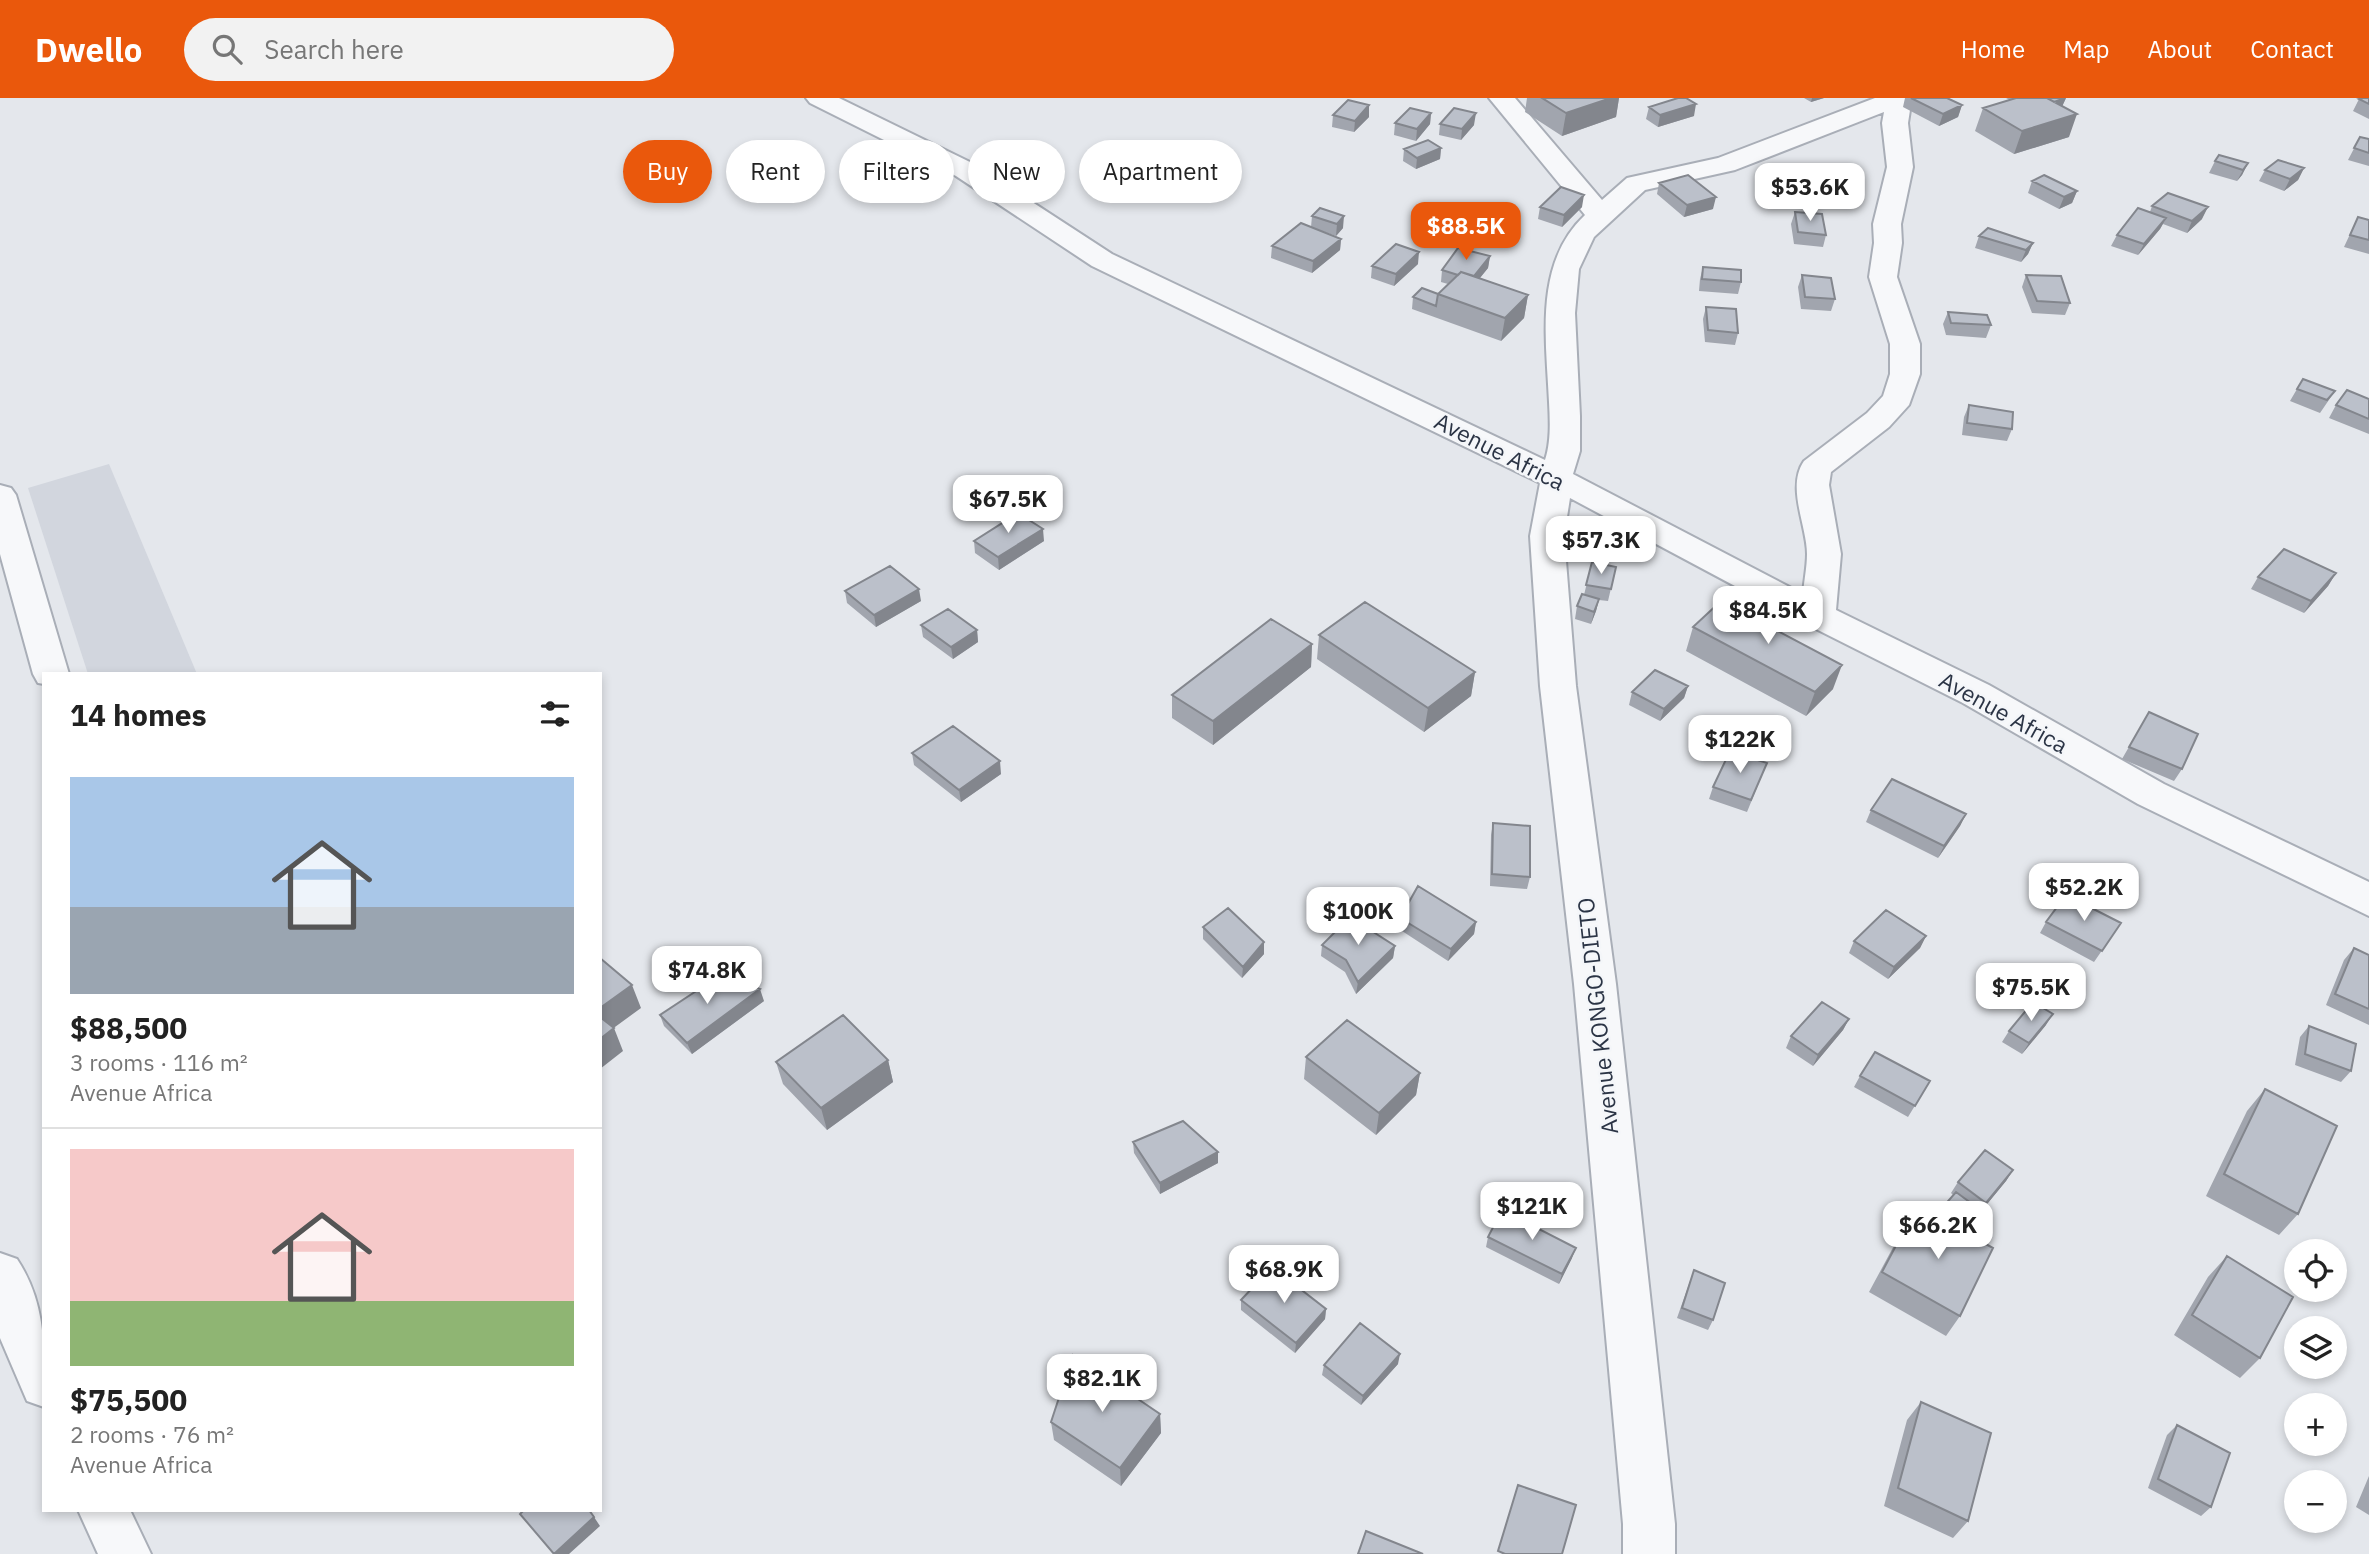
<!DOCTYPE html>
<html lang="en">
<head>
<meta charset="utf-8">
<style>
  body { margin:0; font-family:"IBM Plex Sans",sans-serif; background:#f2f2f2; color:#222; height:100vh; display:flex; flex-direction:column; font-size:26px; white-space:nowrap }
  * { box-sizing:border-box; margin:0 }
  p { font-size:23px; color:#767676 }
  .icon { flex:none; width:38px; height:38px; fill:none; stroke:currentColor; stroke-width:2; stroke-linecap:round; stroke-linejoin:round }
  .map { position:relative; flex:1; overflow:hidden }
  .details { position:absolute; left:42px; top:574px; width:560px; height:840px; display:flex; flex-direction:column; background:#fff; border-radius:0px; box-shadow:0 4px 10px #0003 }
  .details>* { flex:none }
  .top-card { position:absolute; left:623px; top:42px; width:665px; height:63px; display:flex; gap:14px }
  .buttons { position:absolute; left:2284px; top:1141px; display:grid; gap:14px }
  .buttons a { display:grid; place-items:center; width:63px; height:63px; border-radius:50%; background:#fff; box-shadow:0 4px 10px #0003; font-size:35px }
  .price { position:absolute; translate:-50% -60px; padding:0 16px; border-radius:14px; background:#fff; color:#222; font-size:23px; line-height:46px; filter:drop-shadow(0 2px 4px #0008) }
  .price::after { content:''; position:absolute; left:50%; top:42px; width:21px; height:16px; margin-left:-10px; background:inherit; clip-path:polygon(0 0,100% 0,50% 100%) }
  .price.current { background:#ea580c; color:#fff }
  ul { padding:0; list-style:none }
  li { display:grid; align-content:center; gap:14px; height:371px; padding:0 28px }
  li+li { border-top:2px solid #e0e0e0 }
  li span { display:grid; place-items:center; height:217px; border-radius:0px; color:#555 }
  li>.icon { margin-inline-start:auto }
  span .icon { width:126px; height:126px; fill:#fffc; stroke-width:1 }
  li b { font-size:30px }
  h2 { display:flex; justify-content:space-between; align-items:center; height:84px; padding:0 28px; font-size:30px }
  .pill { padding:0 24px; border-radius:32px; background:#fff; box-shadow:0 4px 10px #0003; font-size:24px; line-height:63px }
  .pill.current { background:#ea580c; color:#fff }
  header { display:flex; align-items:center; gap:42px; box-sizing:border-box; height:98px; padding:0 35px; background:#ea580c; color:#fff }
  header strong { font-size:33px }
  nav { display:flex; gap:38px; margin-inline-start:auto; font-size:24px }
  .search { width:490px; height:63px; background:#f2f2f2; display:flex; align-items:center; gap:18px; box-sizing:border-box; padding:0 24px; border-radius:38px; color:#767676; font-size:26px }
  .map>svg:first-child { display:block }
  .built { fill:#d2d6de }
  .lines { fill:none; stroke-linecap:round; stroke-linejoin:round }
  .minor-casing { stroke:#a9aeb7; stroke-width:4 }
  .minor { fill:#f7f8fa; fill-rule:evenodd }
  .wall { fill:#a1a5ae }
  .shaded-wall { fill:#83868d }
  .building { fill:#bbc0ca; stroke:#83868d; stroke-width:2 }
  .labels { text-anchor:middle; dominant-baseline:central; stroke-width:5; stroke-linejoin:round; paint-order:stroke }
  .street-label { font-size:23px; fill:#2b3445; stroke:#f4f6f9 }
</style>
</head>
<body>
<header>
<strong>Dwello</strong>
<div class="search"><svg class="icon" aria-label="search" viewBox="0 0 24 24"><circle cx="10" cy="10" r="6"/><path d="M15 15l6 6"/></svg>Search here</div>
<nav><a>Home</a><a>Map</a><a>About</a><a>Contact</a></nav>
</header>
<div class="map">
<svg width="2369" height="1456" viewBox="0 0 2369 1456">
  <rect width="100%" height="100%" fill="#e4e7ec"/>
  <path class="built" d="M109,366L197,576H88L28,390Z"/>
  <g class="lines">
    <g class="minor-casing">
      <path id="minor" d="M806,0H839L974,66L1112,156L1545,362C1551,344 1550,323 1549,304C1546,239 1534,165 1585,117L1489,0H1515L1602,102L1627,80L1718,60L1875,0H1924L1910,12L1908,25L1913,69L1901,126L1902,145L1897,179L1920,246V276L1909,307L1889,329L1831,374L1829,387L1841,456L1836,512L1989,587L2164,686L2369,784V818L2138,706L1963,605L1806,526L1570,400L1564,438L1576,588L1616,886L1675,1426V1456H1623V1426L1574,886L1540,588L1530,438L1540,385L1092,168L956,78L810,5ZM1884,14L1882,25L1887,69L1873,126L1874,145L1869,179L1890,246V276L1883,298L1867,315L1804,363C1786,389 1807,428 1807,456C1807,469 1804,483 1803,496L1573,376L1580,353V318L1575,215L1579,171L1594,139L1645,92L1735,72Z
        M0,387L11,390L16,397L69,576H44V586L38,585L33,576L0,456Z
        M0,1155L17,1161C48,1208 44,1255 44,1309L27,1303L0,1240Z
        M78,1412H130L151,1456H98Z"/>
    </g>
    <use href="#minor" class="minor"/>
  </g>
  <path class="wall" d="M1527,0H1619L1616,19L1562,38L1525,14Z
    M1804,0H1824L1811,4Z
    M1905,0H1947L1962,7L1958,19L1939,28L1903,9Z
    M2006,0H2066L2062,8L2069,39L2014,56L1975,33L1983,10L2010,2Z
    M2369,0V21L2353,13L2359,1Z
    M1649,9L1694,18L1658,29L1646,21Z
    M1431,15L1430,26L1416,43L1394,37L1395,25Z
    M1333,17L1369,19L1354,34L1332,29Z
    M1440,26L1474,27L1461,42L1439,37Z
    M2360,39L2369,41V68L2348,62Z
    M1441,50L1440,61L1416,71L1403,63L1404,51Z
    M2215,63L2248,65L2242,77L2237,83L2209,75Z
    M2304,70L2298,82L2284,93L2259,83L2265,72Z
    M2032,83L2077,93L2072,105L2059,111L2028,95Z
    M1659,85L1713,111L1684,119L1657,96Z
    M2152,108L2202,121L2187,135L2163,126L2160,131L2138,157L2111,148L2117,137L2150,114Z
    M1540,109H1582L1562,129L1538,121Z
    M1320,110L1343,130L1336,138L1319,132L1341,141L1340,152L1312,175L1271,160L1272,148L1311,129L1312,118Z
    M1795,114L1826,137L1823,149L1794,146L1791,126Z
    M2358,119L2369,122V156L2344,149Z
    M1979,138L2033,145L2028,156L2021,164L1975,150Z
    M1490,158L1488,170L1480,180L1528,197L1524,220L1501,243L1412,211L1413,199L1438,196L1448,186L1441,184L1442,172Z
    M1418,166L1394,188L1371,180L1372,168Z
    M1703,169L1741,184L1738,196L1699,193L1700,181Z
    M1802,177L1835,201L1831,213L1801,211L1798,189Z
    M2026,177L2070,205L2065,217L2032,215L2022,189Z
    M1706,209L1738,235L1735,247L1705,244L1703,221Z
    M1948,214L1991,227L1986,240L1946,237L1943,226Z
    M2297,291L2335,293L2320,315L2290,303Z
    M2369,301V336L2329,320L2336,307Z
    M1969,307L2012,331L2007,343L1962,337L1964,319Z
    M974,443H1044L999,472L975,455Z
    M1592,464L1616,469L1608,503L1599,502L1596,513L1591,526L1575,521L1577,508L1584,497Z
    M2336,475L2328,488L2304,515L2251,491L2258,479Z
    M845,493L921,503L876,529L847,505Z
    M921,527L977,532L978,544L953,561L923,539Z
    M1693,529L1833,591L1806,618L1686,553Z
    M1319,537L1475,574L1471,598L1424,634L1317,561Z
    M1312,546L1311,569L1213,647L1172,620V597Z
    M1688,588L1684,600L1660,623L1629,607L1632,594Z
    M2149,614L2182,671L2174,683L2122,661Z
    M912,655L1001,676L961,704L914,667Z
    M1767,665L1747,714L1709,701L1713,689Z
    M1871,712L1966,716L1960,728L1938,760L1866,724Z
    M1493,725L1530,779L1527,791L1490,788L1491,737Z
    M1400,820L1476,824L1474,836L1448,863L1399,831Z
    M2046,824L2121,825L2094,864L2040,835Z
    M1203,829L1264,844V856L1242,880L1203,841Z
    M1926,838L1920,850L1888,881L1849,855L1854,843Z
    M1322,847L1395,848L1393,860L1356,896L1345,874L1321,858Z
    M2354,850L2369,857V927L2326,907L2344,862Z
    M764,903L692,956L664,928L660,917Z
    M1849,921L1843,932L1813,968L1786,950L1791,938Z
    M2046,927L2022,956L2002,944L2009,933Z
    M2309,928L2351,973L2341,984L2295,967L2300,939Z
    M1306,959L1420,975L1416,997L1376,1037L1304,981Z
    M888,962L893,984L827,1032L783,986L776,964Z
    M1860,978L1930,983L1908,1019L1854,989Z
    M2265,991L2298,1116L2279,1137L2206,1098L2247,1013Z
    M1133,1044L1218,1054V1065L1160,1096L1134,1055Z
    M2013,1072L2006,1083L1981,1113L1976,1125L1967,1136L1960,1218L1946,1238L1869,1194L1904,1129L1917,1108L1935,1118L1953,1097L1951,1095L1958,1084Z
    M1488,1139L1572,1160L1559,1186L1486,1149Z
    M2227,1158L2260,1260L2240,1280L2174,1237L2208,1179Z
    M1694,1172L1713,1222L1708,1232L1677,1220L1690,1183Z
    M1241,1202L1326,1211L1325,1221L1295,1255L1241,1212Z
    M1398,1266L1361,1307L1322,1277L1324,1267Z
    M1921,1304L1968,1423L1953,1440L1884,1408L1907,1322Z
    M1160,1316L1161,1335L1121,1388L1054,1342L1051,1324Z
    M2177,1327L2211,1409L2201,1418L2148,1390L2167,1337Z
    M2369,1378V1417L2356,1409Z"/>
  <path class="shaded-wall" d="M1611,0H1619L1616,19L1562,38L1566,15Z
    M1812,0H1824L1811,4Z
    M2066,0L2061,11L2042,7Z
    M1696,6L1694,18L1658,29L1660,17Z
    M1369,7V19L1354,34L1355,23Z
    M1962,7L1958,19L1939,28L1943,16Z
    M1431,15L1430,26L1416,43L1417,31Z
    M1476,15L1474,27L1461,42L1462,31Z
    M2077,16L2069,39L2014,56L2022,33Z
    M1441,50L1440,61L1416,71L1417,60Z
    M2248,65L2242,77L2237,83L2243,72Z
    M2304,70L2298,82L2284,93L2290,81Z
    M2077,93L2072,105L2059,111L2064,99Z
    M1584,97L1582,109L1562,129L1564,117Z
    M1716,99L1713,111L1684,119L1687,107Z
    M2208,109L2202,121L2187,135L2192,123Z
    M1344,118L1343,130L1336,138L1337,126Z
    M2166,120L2160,131L2138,157L2144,146Z
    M1341,141L1340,152L1312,175L1313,163Z
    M2033,145L2028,156L2021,164L2026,152Z
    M1419,154L1418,166L1394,188L1396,176Z
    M1490,158L1488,170L1470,192L1472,180Z
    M1528,197L1524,220L1501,243L1505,220Z
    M1043,431L1044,443L999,472L998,459Z
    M2336,475L2328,488L2304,515L2311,503Z
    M919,491L921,503L876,529L874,517Z
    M1599,501L1596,513L1591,526L1594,514Z
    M977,532L978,544L953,561L951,549Z
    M1312,546L1311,569L1213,647V623Z
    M1842,567L1833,591L1806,618L1815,594Z
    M1475,574L1471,598L1424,634L1428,610Z
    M1688,588L1684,600L1660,623L1664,611Z
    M1000,663L1001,676L961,704L959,692Z
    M1966,716L1960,728L1938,760L1944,748Z
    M1476,824L1474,836L1448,863L1451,851Z
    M1926,838L1920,850L1888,881L1894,869Z
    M1264,844V856L1242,880L1243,869Z
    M1395,848L1393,860L1356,896L1358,884Z
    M632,887L641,910L604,937L600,927V910Z
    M760,891L764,903L692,956L687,945Z
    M2053,916L2046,927L2022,956L2029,945Z
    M1849,921L1843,932L1813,968L1818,957Z
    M614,930L623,953L600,971V941Z
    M888,962L893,984L827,1032L821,1010Z
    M1420,975L1416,997L1376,1037L1379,1015Z
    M1218,1054V1065L1160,1096V1085Z
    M2013,1072L2006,1083L1979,1116L1986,1105Z
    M1576,1150L1572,1160L1559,1186L1562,1176Z
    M1326,1211L1325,1221L1295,1255L1296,1245Z
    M1400,1256L1398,1266L1361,1307L1363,1298Z
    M1160,1316L1161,1335L1121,1388L1120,1370Z
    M594,1419L600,1428L569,1456H554Z"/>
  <path class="building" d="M1542,0H1611L1566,15Z
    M1678,0H1686L1696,6L1660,17L1649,9Z
    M1911,0H1947L1962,7L1943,16Z
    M2016,0H2047L2077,16L2022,33L1983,10Z
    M2047,0H2065L2054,4Z
    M2363,0H2369V6L2359,1Z
    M1348,2L1369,7L1355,23L1333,17Z
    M1410,10L1431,15L1417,31L1395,25Z
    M1454,10L1476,15L1462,31L1440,26Z
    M2360,39L2369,41V55L2354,50Z
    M1428,42L1441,50L1417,60L1404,51Z
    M2219,57L2248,65L2243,72L2215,63Z
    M2278,62L2304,70L2290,81L2265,72Z
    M1688,77L1716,99L1687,107L1659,85Z
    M2044,77L2077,93L2064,99L2032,83Z
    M1561,89L1584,97L1564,117L1540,109Z
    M2168,95L2208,109L2192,123L2152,108Z
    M1320,110L1344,118L1337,126L1312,118Z
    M2138,110L2166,120L2144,146L2117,137Z
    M1795,114L1822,116L1826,137L1798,134Z
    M2358,119L2369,122V142L2350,137Z
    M1301,125L1341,141L1313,163L1272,148Z
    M1988,130L2033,145L2026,152L1979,138Z
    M1396,146L1419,154L1396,176L1372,168Z
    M1458,150L1490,158L1474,178L1461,174L1458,177L1442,172Z
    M1703,169L1741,172V184L1702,181Z
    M1461,174L1528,197L1505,220L1438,196Z
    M1802,177L1831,180L1835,201L1805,199Z
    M2026,177L2061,178L2070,205L2037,203Z
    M1422,190L1438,196L1436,208L1413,199Z
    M1706,209L1736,211L1738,235L1708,232Z
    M1948,214L1987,217L1991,227L1951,225Z
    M2303,281L2335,293L2327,302L2297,291Z
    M2347,292L2369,301V321L2336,307Z
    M1969,307L2013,314L2012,331L1967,325Z
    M1018,415L1043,431L998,459L974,443Z
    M2284,451L2336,475L2311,503L2258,479Z
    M1592,464L1616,469L1611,491L1586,487Z
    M890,468L919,491L874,517L845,493Z
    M1582,496L1599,501L1594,514L1577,508Z
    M1721,503L1842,567L1815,594L1693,529Z
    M1365,504L1475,574L1428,610L1319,537Z
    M948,511L977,532L951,549L921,527Z
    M1271,521L1312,546L1213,623L1172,597Z
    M1655,572L1688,588L1664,611L1632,594Z
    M2149,614L2198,636L2182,671L2129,649Z
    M953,628L1000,663L959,692L912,655Z
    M1730,653L1767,665L1751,702L1713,689Z
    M1892,681L1966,716L1944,748L1871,712Z
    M1493,725L1530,728V779L1492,776Z
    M1418,788L1476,824L1451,851L1400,820Z
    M2066,797L2121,825L2102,853L2046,824Z
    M1228,810L1264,844L1243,869L1203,829Z
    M1886,812L1926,838L1894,869L1854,843Z
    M1350,819L1395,848L1358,884L1346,862L1322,847Z
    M2354,850L2369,857V911L2335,896Z
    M600,860L632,887L600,910Z
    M722,876L760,891L687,945L660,917Z
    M1822,904L1849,921L1818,957L1791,938Z
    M2033,904L2053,916L2029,945L2009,933Z
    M843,917L888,962L821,1010L776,964Z
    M600,919L614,930L600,941Z
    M1347,922L1420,975L1379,1015L1306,959Z
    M2309,928L2356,946L2351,973L2305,956Z
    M1875,954L1930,983L1915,1008L1860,978Z
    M2265,991L2337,1028L2298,1116L2224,1076Z
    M1183,1023L1218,1054L1160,1085L1133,1044Z
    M1985,1052L2013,1072L1986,1105L1958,1084Z
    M1956,1094L1983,1114L1966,1135L1935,1118Z
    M1917,1108L1993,1150L1960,1218L1882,1174Z
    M1502,1112L1576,1150L1562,1176L1488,1139Z
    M2227,1158L2293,1199L2260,1260L2192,1217Z
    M1272,1169L1326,1211L1296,1245L1241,1202Z
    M1694,1172L1725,1185L1713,1222L1682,1210Z
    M1360,1225L1400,1256L1363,1298L1324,1267Z
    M1073,1257L1160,1316L1120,1370L1051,1324Z
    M1921,1304L1991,1335L1968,1423L1898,1390Z
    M2177,1327L2230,1355L2211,1409L2158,1381Z
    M1518,1387L1576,1407L1562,1456H1505L1498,1453Z
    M524,1412H589L594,1419L554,1456L520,1416Z
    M1366,1433L1423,1456H1358Z"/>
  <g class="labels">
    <g class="street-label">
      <text transform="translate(1500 353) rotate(27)">Avenue Africa</text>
      <text transform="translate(2004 614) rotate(29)">Avenue Africa</text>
      <text transform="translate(1597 918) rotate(-96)">Avenue KONGO-DIETO</text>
    </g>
  </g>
</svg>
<div class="buttons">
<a><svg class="icon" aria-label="locate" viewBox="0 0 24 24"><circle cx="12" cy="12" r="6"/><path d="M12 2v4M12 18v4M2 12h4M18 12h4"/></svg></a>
<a><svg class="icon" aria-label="layers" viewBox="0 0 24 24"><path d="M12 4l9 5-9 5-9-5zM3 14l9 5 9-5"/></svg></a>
<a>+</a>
<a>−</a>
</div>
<b class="price" style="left:1810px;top:125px">$53.6K</b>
<b class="price current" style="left:1466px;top:164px">$88.5K</b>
<b class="price" style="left:1008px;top:437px">$67.5K</b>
<b class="price" style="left:1601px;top:478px">$57.3K</b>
<b class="price" style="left:1768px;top:548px">$84.5K</b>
<b class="price" style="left:1740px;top:677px">$122K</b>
<b class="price" style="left:2084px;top:825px">$52.2K</b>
<b class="price" style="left:1358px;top:849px">$100K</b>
<b class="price" style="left:707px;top:908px">$74.8K</b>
<b class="price" style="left:2031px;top:925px">$75.5K</b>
<b class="price" style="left:1532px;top:1144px">$121K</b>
<b class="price" style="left:1938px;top:1163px">$66.2K</b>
<b class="price" style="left:1284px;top:1207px">$68.9K</b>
<b class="price" style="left:1102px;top:1316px">$82.1K</b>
<div class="top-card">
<a class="pill current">Buy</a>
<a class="pill">Rent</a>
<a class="pill">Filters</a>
<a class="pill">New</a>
<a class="pill">Apartment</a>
</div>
<section class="details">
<h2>14 homes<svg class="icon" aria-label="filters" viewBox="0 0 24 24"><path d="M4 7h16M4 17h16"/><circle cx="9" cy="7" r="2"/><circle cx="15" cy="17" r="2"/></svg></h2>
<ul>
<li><span style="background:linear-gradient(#a9c7e8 60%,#9aa5b1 0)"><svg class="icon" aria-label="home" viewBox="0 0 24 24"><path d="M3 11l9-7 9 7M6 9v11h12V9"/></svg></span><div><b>$88,500</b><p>3 rooms · 116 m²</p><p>Avenue Africa</p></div></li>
<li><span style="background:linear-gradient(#f6c9c9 70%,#8fb573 0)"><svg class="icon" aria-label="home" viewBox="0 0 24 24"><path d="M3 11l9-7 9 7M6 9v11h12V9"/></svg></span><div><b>$75,500</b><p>2 rooms · 76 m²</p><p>Avenue Africa</p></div></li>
</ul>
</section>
</div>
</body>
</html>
